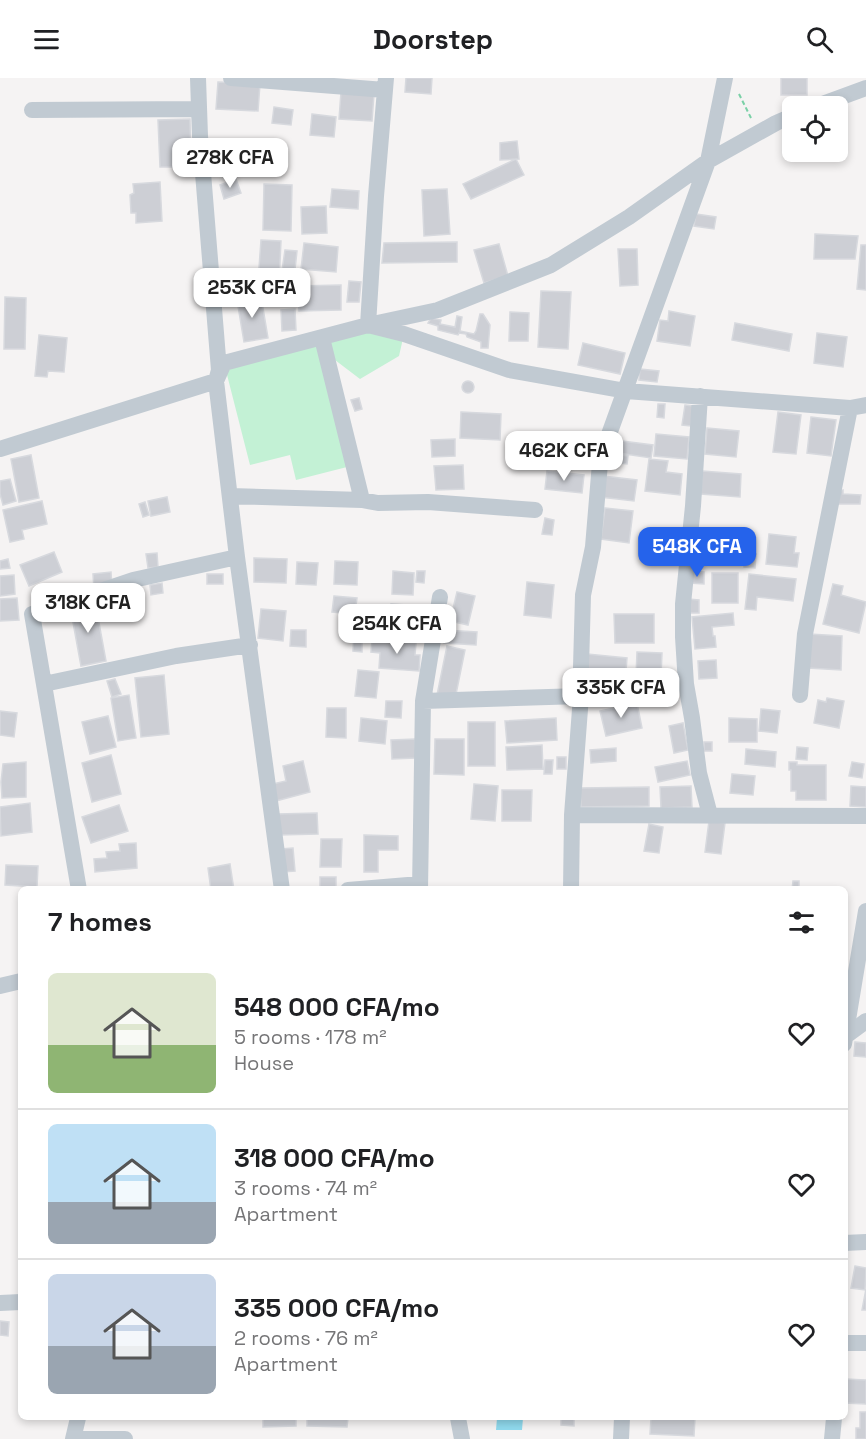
<!DOCTYPE html>
<html lang="en">
<head>
<meta charset="utf-8">
<style>
  body { margin:0; font-family:"Space Grotesk",sans-serif; background:#f6f6f6; color:#202124; height:100vh; display:flex; flex-direction:column; font-size:22px; white-space:nowrap }
  * { box-sizing:border-box; margin:0 }
  p { font-size:20px; color:#757577 }
  .icon { flex:none; width:33px; height:33px; fill:none; stroke:currentColor; stroke-width:2; stroke-linecap:round; stroke-linejoin:round }
  .map { position:relative; flex:1; overflow:hidden }
  .drawer { position:absolute; left:18px; top:808px; width:830px; height:534px; display:flex; flex-direction:column; background:#fff; border-radius:9px; box-shadow:0 3px 9px #0003 }
  .drawer>* { flex:none }
  .fabs { position:absolute; left:782px; top:18px; display:grid; gap:12px }
  .fabs a { display:grid; place-items:center; width:66px; height:66px; border-radius:9px; background:#fff; box-shadow:0 3px 9px #0003; font-size:30px }
  .price { position:absolute; translate:-50% -51px; padding:0 14px; border-radius:12px; background:#fff; color:#222; font-size:20px; line-height:39px; filter:drop-shadow(0 2px 3px #0008) }
  .price::after { content:''; position:absolute; left:50%; top:36px; width:18px; height:14px; margin-left:-9px; background:inherit; clip-path:polygon(0 0,100% 0,50% 100%) }
  .price.on { background:#2563eb; color:#fff }
  ul { padding:0; list-style:none }
  li { display:flex; align-items:center; gap:18px; height:150px; padding:0 30px }
  li+li { border-top:2px solid #e0e0e0 }
  li span { display:grid; place-items:center; flex:none; width:168px; height:120px; border-radius:9px; color:#555 }
  li>.icon { margin-inline-start:auto }
  span .icon { width:72px; height:72px; fill:#fffc; stroke-width:1 }
  li b { font-size:26px }
  h2 { display:flex; justify-content:space-between; align-items:center; height:72px; padding:0 30px; font-size:26px }
  header { display:flex; justify-content:space-between; align-items:center; height:78px; padding:0 30px; background:#fff; font-size:27px; font-weight:700 }
  .map>svg:first-child { display:block }
  .green { fill:#c3f1d5 }
  .water { fill:#90daee }
  .building { fill:#cdcfd5; stroke:#d7d9de; stroke-width:1.5 }
  .lines { fill:none; stroke-linecap:round; stroke-linejoin:round }
  .path { stroke:#7ad0a6; stroke-width:2; stroke-dasharray:4.5 3; stroke-linecap:butt }
  .minor { stroke:#c1cad2; stroke-width:16 }
</style>
</head>
<body>
<header><svg class="icon" aria-label="menu" viewBox="0 0 24 24"><path d="M4 6h16M4 12h16M4 18h16"/></svg>Doorstep<svg class="icon" aria-label="search" viewBox="0 0 24 24"><circle cx="10" cy="10" r="6"/><path d="M15 15l6 6"/></svg></header>
<div class="map">
<svg width="866" height="1361" viewBox="0 0 866 1361">
  <rect width="100%" height="100%" fill="#f5f3f3"/>
  <path class="green" d="M368,247L404,256L399,278L360,301L335,282L347,389L296,402L290,377L250,387L224,285Z"/>
  <path class="water" d="M497,1340H523L522,1352H496Z"/>
  <path class="building" d="M406,0H432L431,16L405,14Z
    M781,0H807V17H781Z
    M218,4L260,6L258,33L216,31Z
    M341,14L374,16L372,43L339,41Z
    M274,29L293,32L291,47L272,45Z
    M312,36L336,39L334,59L310,57Z
    M190,41L191,89H160L158,42Z
    M517,63L519,81L500,82V65Z
    M516,81L524,97L471,121L463,106Z
    M236,101L241,115L224,121L220,107Z
    M160,104L162,143L136,145V135H131L130,117L134,115L133,106Z
    M264,106L292,107L291,153L263,152Z
    M332,111L359,113L358,131L330,129Z
    M447,111L450,156L424,158L422,112Z
    M326,128L327,155L302,156L301,129Z
    M696,136L716,139L714,151L694,148Z
    M815,156L858,158L855,181H814Z
    M261,162L281,163L279,205L258,204Z
    M457,164V184L382,185L384,165Z
    M304,165L338,169L336,194L301,191Z
    M499,166L508,198L484,205L474,172Z
    M861,167H866V212L857,211Z
    M618,171H637L638,207L620,208Z
    M285,172L297,173L294,201L281,199Z
    M349,203L361,204L359,224H347Z
    M341,207V232L299,233L298,208Z
    M278,208L293,209L292,219L276,218Z
    M541,213L571,214L568,271L538,269Z
    M261,218L268,260L244,264L237,222Z
    M5,219L26,220L25,271H4Z
    M295,231L296,252L282,253L281,232Z
    M669,233L695,238L690,268L657,263L660,242L668,243Z
    M510,234L529,235L528,263H509Z
    M480,236H483L490,247L488,270H481V264L467,259L466,256L459,255L458,257L438,252V248L428,245L431,240L441,242L440,246L455,249L457,238L462,239L460,253L474,256L476,253Z
    M735,245L792,256L789,273L732,262Z
    M817,255L847,259L843,289L814,285Z
    M39,257L67,260L64,294L48,293L47,299L35,298Z
    M583,265L625,275L620,296L578,287Z
    M640,291L659,293L657,304L639,302Z
    M462 309a6 6 0 1 1 12 0a6 6 0 1 1-12 0Z
    M359,320L362,331L355,333L351,322Z
    M658,326H665L664,340L657,339Z
    M685,327L693,328L691,348L682,347Z
    M461,334L501,336L500,362L460,360Z
    M778,334L801,337L796,376L773,374Z
    M811,339L836,342L831,378L807,375Z
    M707,350L739,353L736,379L705,376Z
    M557,356L594,360L593,373L555,369Z
    M656,356L689,359L687,381L654,378Z
    M455,361V378L432,379L431,362Z
    M614,362L653,367L651,380L612,374Z
    M610,376L628,378L627,386L610,384Z
    M31,377L39,420L19,424L11,381Z
    M649,381L668,383L666,394L682,396L680,417L645,413Z
    M463,387L464,411L436,412L434,388Z
    M547,393L584,397L582,415L545,411Z
    M702,393L741,396L740,419L701,416Z
    M603,398L637,402L634,423L600,419Z
    M10,401L16,423L3,427L0,416V403Z
    M843,412V416L861,417L860,426H838L840,413Z
    M167,419L170,434L151,438L148,423Z
    M42,423L47,446L22,452L24,461L10,464L3,432Z
    M145,424L149,437L143,439L139,426Z
    M605,430L633,433L629,465L601,461Z
    M545,440L554,442L552,457L542,456Z
    M769,456L796,459L794,475H799L797,489L766,486Z
    M697,459L739,460V479H697Z
    M54,474L62,494L29,508L20,487Z
    M157,475L158,489L148,490L146,476Z
    M744,475L756,476L755,490L744,489Z
    M254,480L287,481L286,505L254,504Z
    M8,481L10,490L0,491V483Z
    M335,483L358,484L357,507L334,506Z
    M297,484L318,485L316,507L296,506Z
    M393,493L414,495L413,517L392,516Z
    M417,493H425L424,505L416,504Z
    M691,493L704,494V506L690,505Z
    M111,494L112,511L94,512L93,496Z
    M712,495H738V525H712Z
    M207,496H223V506H207Z
    M749,496L796,501L793,523L757,519L756,532L745,531Z
    M14,497L15,516L0,518V498Z
    M527,504L554,507L551,540L524,537Z
    M162,505L163,515L151,517L150,507Z
    M833,506L843,508L841,517L866,524L859,555L823,546Z
    M457,514L475,518L468,547L450,543Z
    M334,518L357,520L355,536L332,534Z
    M17,520L19,542L0,543V521Z
    M688,521L699,522V535H688Z
    M95,523L106,583L81,588L70,528Z
    M391,526L423,528L421,558L389,555Z
    M261,531L286,533L283,563L258,560Z
    M733,535L734,547L712,549L713,558H715L716,569L695,571L692,539Z
    M614,536H654V565H615Z
    M291,552H306V569L290,568Z
    M444,552L477,554L476,567L444,565Z
    M354,555L362,556V574L353,573Z
    M809,556L842,558L841,592L808,590Z
    M372,561L416,565L415,577H420L419,593L379,590L380,575L371,574Z
    M447,568L465,572L455,621L437,617Z
    M637,574L662,575L661,599L636,598Z
    M587,576L627,580L625,607L585,604Z
    M716,582L717,600L699,601L698,583Z
    M358,592L379,594L376,620L355,618Z
    M164,597L169,656L141,659L135,600Z
    M115,601L121,616L112,619L107,603Z
    M129,617L136,660L118,663L111,620Z
    M827,620L844,623L839,650L814,645L818,622L826,624Z
    M386,623H402L401,640L385,639Z
    M637,625L642,650L606,658L600,633Z
    M327,630H346V660L326,659Z
    M761,631L780,633L777,655L759,653Z
    M0,633L17,635L14,659L0,657Z
    M108,638L116,669L90,676L82,644Z
    M361,640L387,643L385,666L359,663Z
    M556,640L557,662L507,665L505,643Z
    M729,640L757,641V664H729Z
    M468,644H495V688H468Z
    M683,645L688,672L674,675L669,648Z
    M415,661L416,680L392,681L391,662Z
    M435,661H464V697L434,696Z
    M704,664H712V673H704Z
    M542,667L543,691L507,692L506,669Z
    M797,669L808,670L807,682L796,681Z
    M616,670V683L591,685L590,672Z
    M746,671L776,674L775,689L745,686Z
    M111,677L121,716L92,724L82,685Z
    M557,679H566V691H557Z
    M545,682H553L552,696H544Z
    M303,683L310,714L272,724L268,707L286,703L283,688Z
    M687,683L690,697L658,704L655,689Z
    M26,684V719L2,720L1,704L3,686Z
    M789,684H797V687H826V722H796V713H791V692H789Z
    M852,684L864,686L862,700L849,698Z
    M732,696L755,698L753,717L730,715Z
    M474,706L498,708L495,743L471,741Z
    M691,708L692,729L661,730L660,709Z
    M851,708L866,709V729L850,728Z
    M649,709V728L581,729L580,710Z
    M502,712H532L531,743H502Z
    M30,725L32,754L1,758L0,729Z
    M119,727L128,753L91,765L82,739Z
    M317,735L318,756L279,757L278,736Z
    M709,743L725,745L721,776L705,774Z
    M649,746L663,749L659,775L644,773Z
    M364,757L398,758V772H378V794H364Z
    M321,761H342L341,789H320Z
    M136,765L137,790L95,794L94,781L107,780L106,774L120,773L119,766Z
    M293,770L295,793L282,794L280,771Z
    M230,786L234,812H211L208,790Z
    M6,787L38,788L37,809L5,807Z
    M320,799H336V812H320Z
    M793,803H799V812H792Z
    M457,809H474V812H457Z
    M855,964L866,965V979L854,978Z
    M855,1188L866,1190L865,1212L851,1210Z
    M866,1211V1232H862Z
    M0,1243L9,1244L8,1258L0,1257Z
    M845,1301L866,1302V1326L844,1325Z
    M860,1334H866V1361H856V1350H860Z
    M263,1340H296V1348L263,1349Z
    M307,1340H348L347,1349L307,1348Z
    M561,1340H574V1348L561,1347Z
    M651,1340H695L694,1358L650,1356Z"/>
  <g class="lines">
    <path class="path" d="M739,16L751,40"/>
    <path class="minor" d="M198,0L200,58L219,292L216,303L237,479L282,812
      M231,0L385,12
      M386,0L376,118L368,247L438,232L551,187L629,139L708,83L776,45L792,38
      M817,28L866,10
      M32,32L199,31
      M322,260L362,422L378,425L428,424L535,432
      M700,318L693,428L683,526V559L686,606L692,640L699,695L710,737
      M0,371L216,303L224,285L368,247L404,256L509,292L626,313L850,330L866,327
      M230,418L362,422
      M44,606L176,578L250,567
      M800,617L805,556L850,330
      M423,623L581,618
      M572,737L866,738
      M79,812L32,536L133,502L237,479
      M348,812L420,806
      M420,812L423,623L440,519
      M571,812L572,737L581,618V589L583,517L593,469L600,385L603,373L708,83L725,0
      M0,908L21,903
      M847,957L866,943
      M844,966L866,833
      M844,1165L866,1164
      M0,1225L21,1224
      M844,1265H866
      M458,1340L462,1361
      M73,1361H125
      M73,1361L78,1340
      M621,1361L622,1340
      M832,1361L834,1340"/>
  </g>
</svg>
<div class="fabs">
<a><svg class="icon" aria-label="locate" viewBox="0 0 24 24"><circle cx="12" cy="12" r="6"/><path d="M12 2v4M12 18v4M2 12h4M18 12h4"/></svg></a>
</div>
<b class="price" style="left:230px;top:111px">278K CFA</b>
<b class="price" style="left:252px;top:241px">253K CFA</b>
<b class="price" style="left:564px;top:404px">462K CFA</b>
<b class="price on" style="left:697px;top:500px">548K CFA</b>
<b class="price" style="left:88px;top:556px">318K CFA</b>
<b class="price" style="left:397px;top:577px">254K CFA</b>
<b class="price" style="left:621px;top:641px">335K CFA</b>
<section class="drawer">
<h2>7 homes<svg class="icon" aria-label="filters" viewBox="0 0 24 24"><path d="M4 7h16M4 17h16"/><circle cx="9" cy="7" r="2"/><circle cx="15" cy="17" r="2"/></svg></h2>
<ul>
<li><span style="background:linear-gradient(#dfe7d0 60%,#8fb573 0)"><svg class="icon" aria-label="home" viewBox="0 0 24 24"><path d="M3 11l9-7 9 7M6 9v11h12V9"/></svg></span><div><b>548 000 CFA/mo</b><p>5 rooms · 178 m²</p><p>House</p></div><svg class="icon" aria-label="heart" viewBox="0 0 24 24"><path d="M12 20l-8-8c-3-5 5-10 8-4 3-6 11-1 8 4z"/></svg></li>
<li><span style="background:linear-gradient(#bfe0f5 65%,#9aa5b1 0)"><svg class="icon" aria-label="home" viewBox="0 0 24 24"><path d="M3 11l9-7 9 7M6 9v11h12V9"/></svg></span><div><b>318 000 CFA/mo</b><p>3 rooms · 74 m²</p><p>Apartment</p></div><svg class="icon" aria-label="heart" viewBox="0 0 24 24"><path d="M12 20l-8-8c-3-5 5-10 8-4 3-6 11-1 8 4z"/></svg></li>
<li><span style="background:linear-gradient(#c9d6e8 60%,#9aa5b1 0)"><svg class="icon" aria-label="home" viewBox="0 0 24 24"><path d="M3 11l9-7 9 7M6 9v11h12V9"/></svg></span><div><b>335 000 CFA/mo</b><p>2 rooms · 76 m²</p><p>Apartment</p></div><svg class="icon" aria-label="heart" viewBox="0 0 24 24"><path d="M12 20l-8-8c-3-5 5-10 8-4 3-6 11-1 8 4z"/></svg></li>
</ul>
</section>
</div>
</body>
</html>
